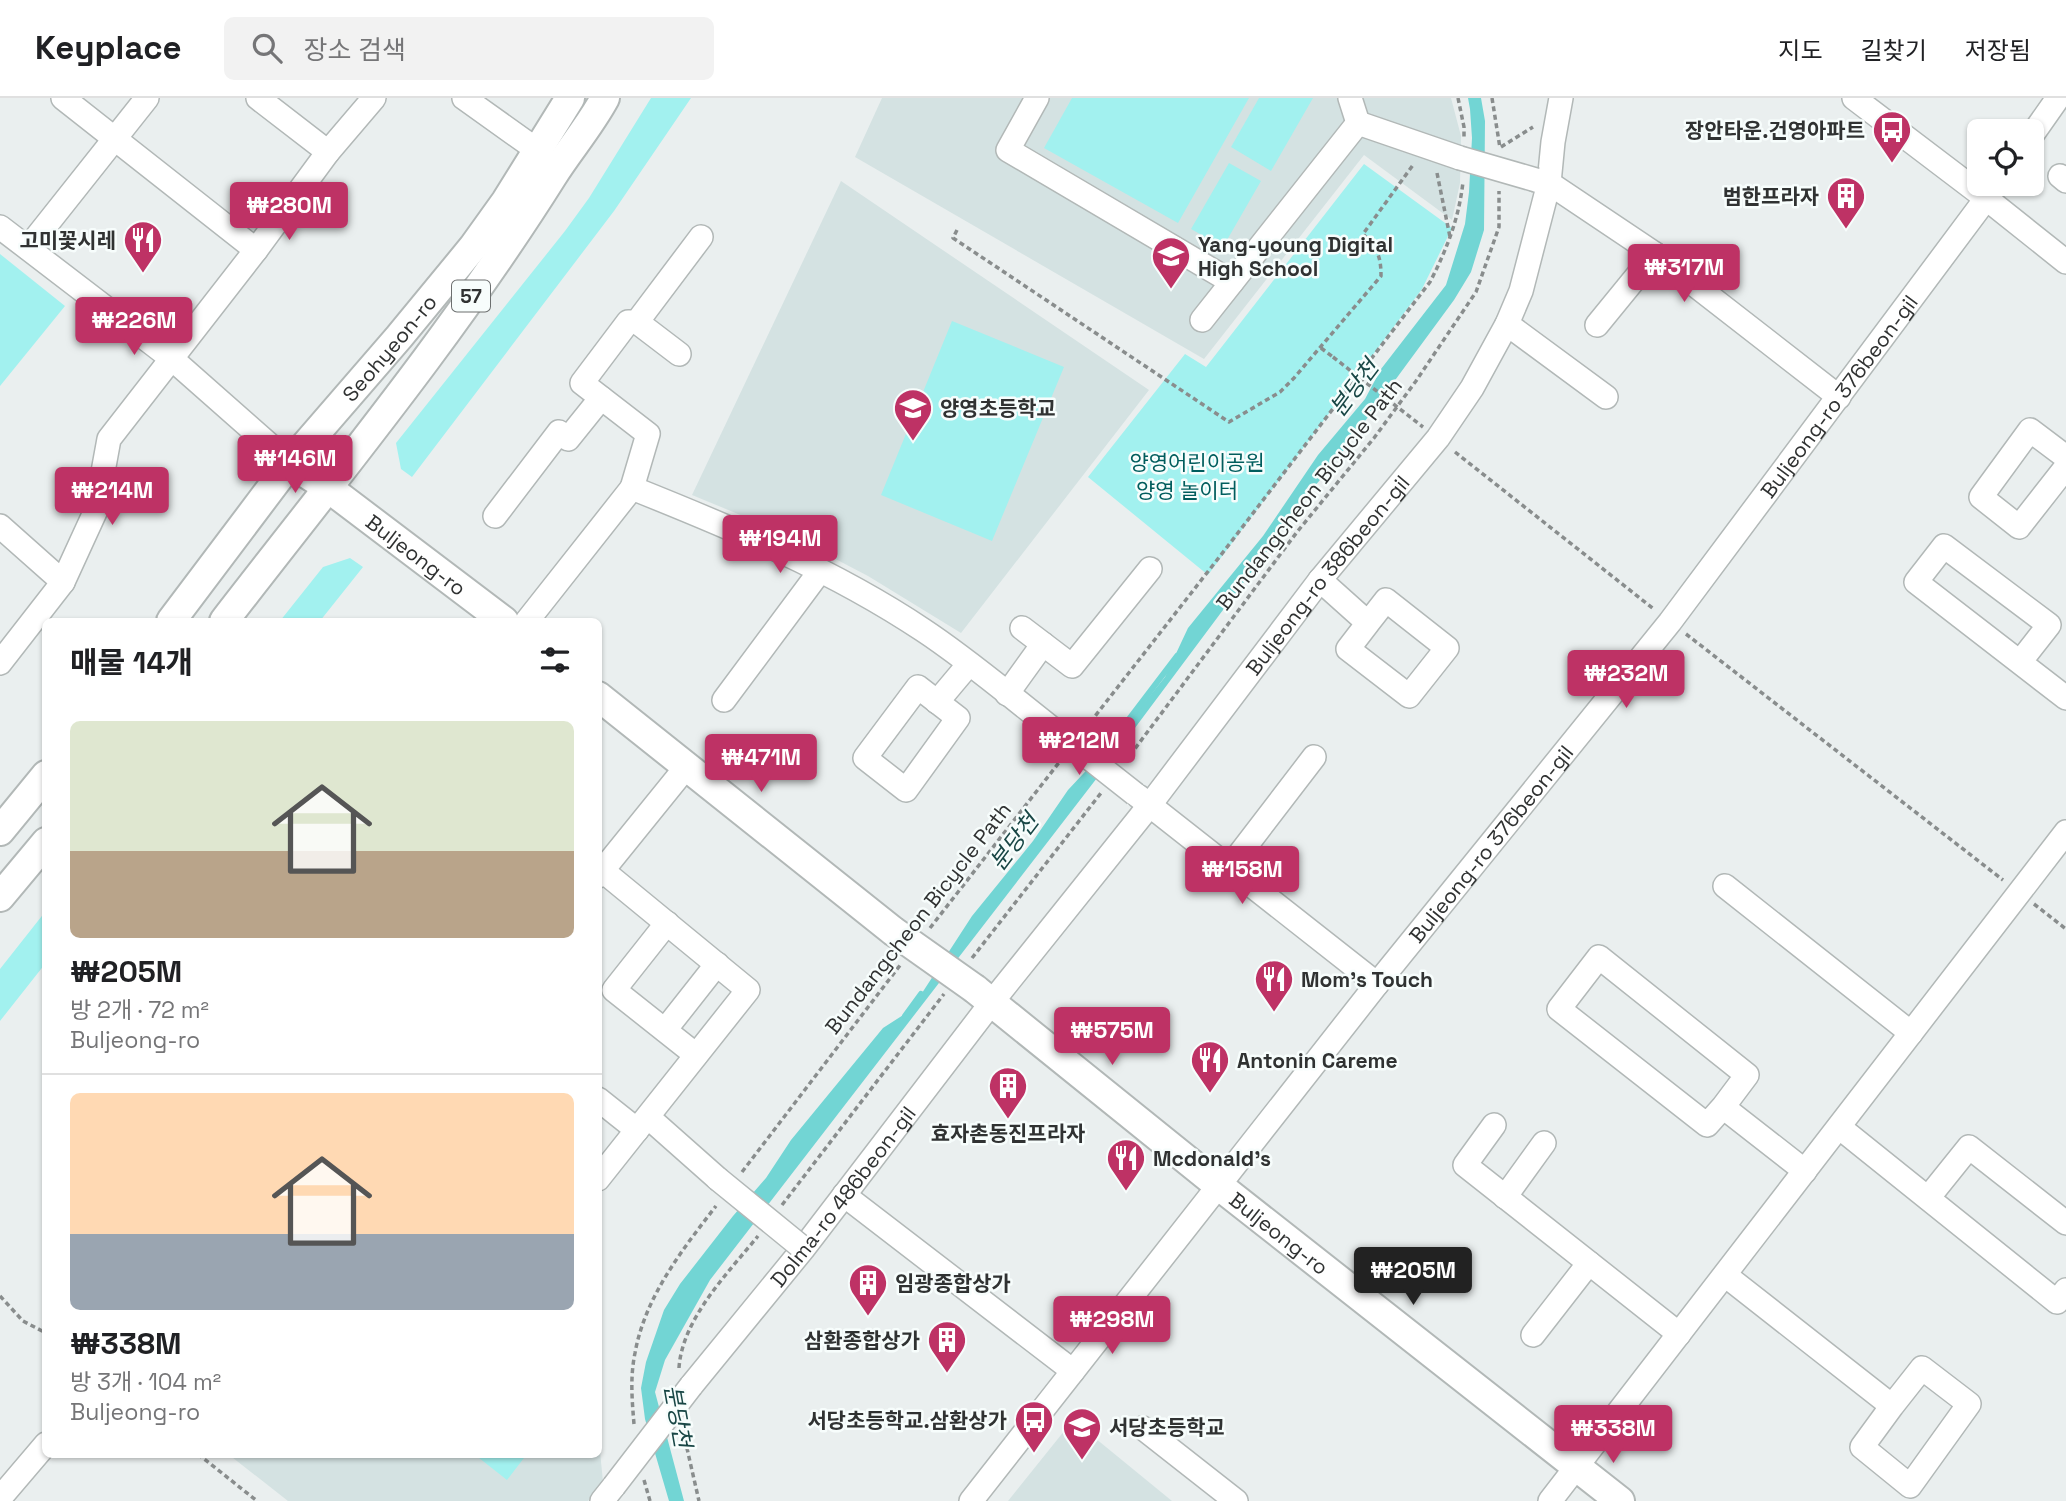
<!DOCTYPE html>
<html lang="ko">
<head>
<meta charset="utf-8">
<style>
  body { margin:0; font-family:"Space Grotesk","Noto Sans KR",sans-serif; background:#f2f2f2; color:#202124; height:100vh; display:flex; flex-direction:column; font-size:26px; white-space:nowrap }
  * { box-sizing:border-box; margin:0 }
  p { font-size:23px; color:#757577 }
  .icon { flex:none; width:38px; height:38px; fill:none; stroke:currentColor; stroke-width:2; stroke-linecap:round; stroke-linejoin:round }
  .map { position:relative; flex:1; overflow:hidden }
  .sheet { position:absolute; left:42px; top:520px; width:560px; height:840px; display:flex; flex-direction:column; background:#fff; border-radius:10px; box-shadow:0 2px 5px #0004 }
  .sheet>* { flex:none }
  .controls { position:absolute; left:1967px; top:21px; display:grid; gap:14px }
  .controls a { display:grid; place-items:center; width:77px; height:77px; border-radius:10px; background:#fff; box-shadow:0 2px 5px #0004; font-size:35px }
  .price { position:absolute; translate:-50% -60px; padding:0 16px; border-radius:7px; background:#be3265; color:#fff; font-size:23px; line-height:46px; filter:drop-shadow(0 2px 4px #0008) }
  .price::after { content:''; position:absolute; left:50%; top:42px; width:21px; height:16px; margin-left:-10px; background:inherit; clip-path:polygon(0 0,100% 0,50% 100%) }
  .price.selected { background:#222; color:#fff }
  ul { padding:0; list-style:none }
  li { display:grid; align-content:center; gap:14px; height:371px; padding:0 28px }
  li+li { border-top:2px solid #e0e0e0 }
  li span { display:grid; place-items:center; height:217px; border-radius:10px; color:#555 }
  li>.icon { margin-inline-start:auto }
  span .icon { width:126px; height:126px; fill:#fffc; stroke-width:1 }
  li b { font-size:30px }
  h2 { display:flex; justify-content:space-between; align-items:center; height:84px; padding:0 28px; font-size:30px }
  header { display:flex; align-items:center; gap:42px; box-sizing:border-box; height:98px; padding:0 35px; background:#fff; border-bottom:2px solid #e0e0e0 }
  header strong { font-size:33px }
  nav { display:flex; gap:38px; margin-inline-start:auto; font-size:24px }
  .search { width:490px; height:63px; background:#f2f2f2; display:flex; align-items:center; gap:18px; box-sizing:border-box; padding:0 24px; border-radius:10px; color:#757577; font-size:26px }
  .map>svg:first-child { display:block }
  .built { fill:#d4e2e2 }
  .green { fill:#a2f1ef }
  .water { fill:#72d5d4 }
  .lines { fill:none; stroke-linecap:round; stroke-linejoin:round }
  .stream { stroke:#72d5d4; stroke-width:6 }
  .minor-casing { stroke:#b2b8b7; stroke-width:26 }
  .major-casing { stroke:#b2b8b7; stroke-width:32 }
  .path { stroke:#898d8d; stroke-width:3.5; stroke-dasharray:5 3.5; stroke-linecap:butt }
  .minor { stroke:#fff; stroke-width:23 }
  .major { stroke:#fff; stroke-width:28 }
  .minor-bridge-casing { stroke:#b2b8b7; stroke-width:26; stroke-linecap:butt }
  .major-bridge-casing { stroke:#b2b8b7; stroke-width:32; stroke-linecap:butt }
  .path-bridge { stroke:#898d8d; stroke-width:3.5; stroke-dasharray:5 3.5; stroke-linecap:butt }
  .minor-bridge { stroke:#fff; stroke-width:23 }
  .major-bridge { stroke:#fff; stroke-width:28 }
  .labels { text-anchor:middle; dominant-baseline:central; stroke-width:5; stroke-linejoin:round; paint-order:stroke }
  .shield { fill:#f7fdfc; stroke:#6c6f6f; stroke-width:2 }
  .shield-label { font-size:19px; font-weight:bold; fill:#303232 }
  .poi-label { font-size:21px; font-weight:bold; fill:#303232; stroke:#f7fdfc; text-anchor:start }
  .street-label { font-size:21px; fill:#303232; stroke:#f7fdfc }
  .park-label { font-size:21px; fill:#005d5d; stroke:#f7fdfc }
  .water-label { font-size:23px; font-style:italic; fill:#184645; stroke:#f7fdfc }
</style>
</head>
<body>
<header>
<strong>Keyplace</strong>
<div class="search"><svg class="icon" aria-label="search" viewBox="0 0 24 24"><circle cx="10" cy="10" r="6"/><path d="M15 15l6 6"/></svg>장소 검색</div>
<nav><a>지도</a><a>길찾기</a><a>저장됨</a></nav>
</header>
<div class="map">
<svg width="2066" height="1403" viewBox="0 0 2066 1403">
  <rect width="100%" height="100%" fill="#eaefef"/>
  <path class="built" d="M882,0H1451L1461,38L1460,85L1452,122L1364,57L1204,261L855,59Z
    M841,83L1149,292L961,535L868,478L822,454L767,428L692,397Z
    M1073,1322L1172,1403H1008Z
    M599,1343L603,1384L588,1403H288L228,1356H598Z"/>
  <path class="green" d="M651,0H691L614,113L412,379L401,371L396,345L565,133L589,100Z
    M1072,0H1249L1178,125L1044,50Z
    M1259,0H1313L1271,73L1231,49Z
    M1229,65L1261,83L1223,149L1191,131Z
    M1364,66L1452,130L1422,191L1208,477L1088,379L1185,256L1206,269Z
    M0,156L65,208L0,288Z
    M952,223L1064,269L992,443L881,397Z
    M350,460L363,469L320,523H280L323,469Z
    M45,814V866L0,923V871Z
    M474,1356H527L507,1382Z"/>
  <path class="water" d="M1468,0H1481L1485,23L1484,132L1471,174L1454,202L1332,368L1301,404L1270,449L1117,654L710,1182L665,1262L655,1294L684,1403H669L645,1321L641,1290L646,1264L664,1212L680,1186L733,1118L766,1080L791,1042L883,930L911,912L972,818L1033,743L1068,692L1111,646L1165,579L1188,530L1263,438L1318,357L1365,301L1381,271L1446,187L1465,126L1469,94L1472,40L1470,11Z"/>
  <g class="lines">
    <path class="stream" d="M1101,658L1177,558
      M905,918L921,896"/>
    <g class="minor-casing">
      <g id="minor">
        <path d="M63,0L256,152"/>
        <path d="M258,0L328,54"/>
        <path d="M464,0L537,52"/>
        <path d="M1037,0L1008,52L1232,184"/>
        <path d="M1350,0L1358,25"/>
        <path d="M1854,0L1987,101L2066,164"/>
        <path d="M2032,37L2058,0"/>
        <path d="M2060,78L2066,83"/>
        <path d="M1536,82L1549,85L1655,156L1839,299"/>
        <path d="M0,129L171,260L290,365"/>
        <path d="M28,150L147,0"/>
        <path d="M1202,222L1358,25L1460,60"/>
        <path d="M637,224L679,256"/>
        <path d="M1507,226L1606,299"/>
        <path d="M1597,227L1655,156"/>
        <path d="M2066,359L2030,332L1981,399L2019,429L2066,369"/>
        <path d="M632,390L648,336L582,285L628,224H637L701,139"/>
        <path d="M495,418L559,334L568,341L601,300"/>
        <path d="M0,428L63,484"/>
        <path d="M1320,482L1368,525L1348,551L1409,598L1447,550L1386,502L1368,525"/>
        <path d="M527,523L632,390C732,430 833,472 923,532C967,561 1008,596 1050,629"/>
        <path d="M1022,530L1072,568L1150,471"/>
        <path d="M2020,564L2049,527L1944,448L1916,484L2066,600"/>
        <path d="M0,565L63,484L96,412L109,341L256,152L328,54L374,0"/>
        <path d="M918,589L958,620L906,692L865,660Z"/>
        <path d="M1007,596L1043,546"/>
        <path d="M724,602L820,473"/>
        <path d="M937,604L969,566"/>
        <path d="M1138,698L1377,886"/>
        <path d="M1229,770L1314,659"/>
        <path d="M598,778L687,668"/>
        <path d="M1725,788L1911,935"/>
        <path d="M667,825L614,892L696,957"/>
        <path d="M665,932L717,866"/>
        <path d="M598,1001L637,1032"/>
        <path d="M1723,1009L1747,977L1599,859L1559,911L1707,1027L1723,1009L1805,1073"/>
        <path d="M648,1019L718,1081"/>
        <path d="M1494,1027L1465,1067L1679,1236"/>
        <path d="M1839,1029L2057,1204L2066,1192"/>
        <path d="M598,1081L748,892L603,773"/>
        <path d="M844,1097L1073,1273"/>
        <path d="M1505,1099L1544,1045"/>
        <path d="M1928,1100L1969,1049L2066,1125"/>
        <path d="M1725,1177L1892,1308L1862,1349L1910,1388L1969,1306L1922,1270L1892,1308"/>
        <path d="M1533,1237L1589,1165"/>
        <path id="s1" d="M691,1288L803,1151L992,904L1149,708L1320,482L1438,340L1472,290L1507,226L1521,193L1549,85L1553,44L1561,0"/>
        <path d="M1143,1330L1236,1403"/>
        <path d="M0,1400L46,1346"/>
        <path d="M602,1403L614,1388"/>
        <path id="s2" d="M971,1403L1377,886L1670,524L1997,86"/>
        <path d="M1550,1403L2066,734"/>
      </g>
    </g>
    <g class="major-casing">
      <g id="major">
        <path id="s3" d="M290,365L327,389L504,523"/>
        <path id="s4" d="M171,523L290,365L399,239L473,149L506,103L570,0"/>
        <path d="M224,523C336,378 454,235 552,79C569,52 590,28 605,0"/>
        <path d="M598,598L893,833"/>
        <path d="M0,733L46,677"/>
        <path d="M0,799L46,744"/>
        <path id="s5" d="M975,891L1218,1087L1620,1403"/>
      </g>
    </g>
    <path class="path" d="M1458,0L1464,29V41
      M1492,0L1500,50
      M1501,49L1533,29
      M1437,75L1450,139
      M957,132L953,140L1229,324L1280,294L1294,280L1381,178C1381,157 1377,151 1363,136L1413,67
      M1321,250L1333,259
      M1455,354L1655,512
      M1686,536L2003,782
      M1085,631L1231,444L1430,184C1447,151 1459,120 1463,84
      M1125,664L1297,434L1374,340L1416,283L1476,194L1499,129V93
      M2034,806L2066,831
      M930,830L1061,662
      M972,860L1101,695
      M742,1074L901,866
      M782,1107L944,896
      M0,1198L23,1223L46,1235
      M679,1270C682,1221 728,1175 758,1138
      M634,1326C632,1302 630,1279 635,1255C645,1199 682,1152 716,1108
      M683,1333L699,1403
      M198,1356L257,1403
      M644,1382L650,1403"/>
    <use href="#minor" class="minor"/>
    <use href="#major" class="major"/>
    <g class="minor-bridge-casing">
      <path id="minor-bridge" d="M1460,60L1536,82
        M1050,629L1135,696
        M718,1081L799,1147
        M614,1388L691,1288"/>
    </g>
    <g class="major-bridge-casing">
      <path id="major-bridge" d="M893,833L975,891"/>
    </g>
    <path class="path-bridge" d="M1333,259L1423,329"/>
    <use href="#minor-bridge" class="minor-bridge"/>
    <use href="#major-bridge" class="major-bridge"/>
  </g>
  <defs>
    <g id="bus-pin" transform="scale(2.0125)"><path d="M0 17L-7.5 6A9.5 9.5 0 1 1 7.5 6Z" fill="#be3265" stroke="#f7fdfc"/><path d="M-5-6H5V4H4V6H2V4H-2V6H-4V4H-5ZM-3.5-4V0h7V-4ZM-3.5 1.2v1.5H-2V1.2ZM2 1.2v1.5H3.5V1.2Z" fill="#fff"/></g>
    <g id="building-pin" transform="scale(2.0125)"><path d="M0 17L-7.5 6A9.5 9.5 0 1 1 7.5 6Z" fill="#be3265" stroke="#f7fdfc"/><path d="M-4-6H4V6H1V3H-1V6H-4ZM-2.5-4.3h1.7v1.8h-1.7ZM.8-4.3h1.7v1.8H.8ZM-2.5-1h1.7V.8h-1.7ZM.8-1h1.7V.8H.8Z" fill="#fff"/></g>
    <g id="restaurant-pin" transform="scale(2.0125)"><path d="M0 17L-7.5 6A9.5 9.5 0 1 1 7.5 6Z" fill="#be3265" stroke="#f7fdfc"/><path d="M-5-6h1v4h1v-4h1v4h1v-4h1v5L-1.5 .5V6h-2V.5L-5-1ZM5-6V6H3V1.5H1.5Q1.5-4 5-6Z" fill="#fff"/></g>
    <g id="school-pin" transform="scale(2.0125)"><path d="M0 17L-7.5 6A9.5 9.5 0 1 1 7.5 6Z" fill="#be3265" stroke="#f7fdfc"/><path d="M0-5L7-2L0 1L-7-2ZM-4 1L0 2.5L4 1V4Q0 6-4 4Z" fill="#fff"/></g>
  </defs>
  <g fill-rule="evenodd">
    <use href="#bus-pin" x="1892" y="32"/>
    <use href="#building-pin" x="1846" y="98"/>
    <use href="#restaurant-pin" x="143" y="142"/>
    <use href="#school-pin" x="1171" y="158"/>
    <use href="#school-pin" x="913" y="310"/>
    <use href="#restaurant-pin" x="1274" y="881"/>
    <use href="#restaurant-pin" x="1210" y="962"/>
    <use href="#building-pin" x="1008" y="988"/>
    <use href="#restaurant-pin" x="1126" y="1060"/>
    <use href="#building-pin" x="868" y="1185"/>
    <use href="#building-pin" x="947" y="1242"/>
    <use href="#bus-pin" x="1034" y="1322"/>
    <use href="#school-pin" x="1082" y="1329"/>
  </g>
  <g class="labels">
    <rect class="shield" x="452" y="182.5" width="38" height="31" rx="5"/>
    <g class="shield-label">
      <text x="471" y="198">57</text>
    </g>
    <g class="poi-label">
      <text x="1865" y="32" text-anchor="end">장안타운.건영아파트</text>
      <text x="1819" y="98" text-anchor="end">범한프라자</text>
      <text x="116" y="142" text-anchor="end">고미꽃시레</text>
      <text x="1198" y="146">Yang-young Digital<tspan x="1198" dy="24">High School</tspan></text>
      <text x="940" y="310">양영초등학교</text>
      <text x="1301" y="881">Mom's Touch</text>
      <text x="1237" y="962">Antonin Careme</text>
      <text x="1008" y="1035" text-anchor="middle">효자촌동진프라자</text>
      <text x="1153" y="1060">Mcdonald's</text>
      <text x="895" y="1185">임광종합상가</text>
      <text x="920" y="1242" text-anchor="end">삼환종합상가</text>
      <text x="1007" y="1322" text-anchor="end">서당초등학교.삼환상가</text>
      <text x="1109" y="1329">서당초등학교</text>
    </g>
    <g class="street-label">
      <text stroke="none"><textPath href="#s4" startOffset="350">Seohyeon-ro</textPath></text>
      <text stroke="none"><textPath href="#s2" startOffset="1405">Buljeong-ro 376beon-gil</textPath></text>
      <text transform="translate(1309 396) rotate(-52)">Bundangcheon Bicycle Path</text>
      <text stroke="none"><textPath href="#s3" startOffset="156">Buljeong-ro</textPath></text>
      <text stroke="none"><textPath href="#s1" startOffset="1031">Buljeong-ro 386beon-gil</textPath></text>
      <text stroke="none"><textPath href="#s2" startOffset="838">Buljeong-ro 376beon-gil</textPath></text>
      <text transform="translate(918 820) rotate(-52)">Bundangcheon Bicycle Path</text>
      <text stroke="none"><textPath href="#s1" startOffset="243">Dolma-ro 486beon-gil</textPath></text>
      <text stroke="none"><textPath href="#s5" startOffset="390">Buljeong-ro</textPath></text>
    </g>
    <g class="park-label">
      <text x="1197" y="364">양영어린이공원</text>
      <text x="1187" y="392">양영 놀이터</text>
    </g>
    <g class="water-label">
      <text transform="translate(1354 290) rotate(-53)">분당천</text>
      <text transform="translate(1014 744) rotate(-53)">분당천</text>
      <text transform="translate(678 1318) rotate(80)">분당천</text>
    </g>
  </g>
</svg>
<div class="controls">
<a><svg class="icon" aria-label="locate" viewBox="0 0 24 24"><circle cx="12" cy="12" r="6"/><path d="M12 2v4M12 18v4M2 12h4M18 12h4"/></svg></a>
</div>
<b class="price" style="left:289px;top:144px">₩280M</b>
<b class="price" style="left:1684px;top:206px">₩317M</b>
<b class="price" style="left:134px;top:259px">₩226M</b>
<b class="price" style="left:295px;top:397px">₩146M</b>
<b class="price" style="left:112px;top:429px">₩214M</b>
<b class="price" style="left:780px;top:477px">₩194M</b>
<b class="price" style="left:1626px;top:612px">₩232M</b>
<b class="price" style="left:1079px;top:679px">₩212M</b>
<b class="price" style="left:761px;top:696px">₩471M</b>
<b class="price" style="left:1242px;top:808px">₩158M</b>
<b class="price" style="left:1112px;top:969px">₩575M</b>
<b class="price selected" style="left:1413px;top:1209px">₩205M</b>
<b class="price" style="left:1112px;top:1258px">₩298M</b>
<b class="price" style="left:1613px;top:1367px">₩338M</b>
<section class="sheet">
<h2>매물 14개<svg class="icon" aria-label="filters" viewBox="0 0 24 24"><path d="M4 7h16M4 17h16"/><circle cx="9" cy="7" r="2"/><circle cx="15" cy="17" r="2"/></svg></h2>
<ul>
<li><span style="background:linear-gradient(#dfe7d0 60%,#b9a48a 0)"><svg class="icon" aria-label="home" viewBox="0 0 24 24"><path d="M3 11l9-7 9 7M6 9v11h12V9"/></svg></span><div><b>₩205M</b><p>방 2개 · 72 m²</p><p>Buljeong-ro</p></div></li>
<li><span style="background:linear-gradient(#ffd9b3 65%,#9aa5b1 0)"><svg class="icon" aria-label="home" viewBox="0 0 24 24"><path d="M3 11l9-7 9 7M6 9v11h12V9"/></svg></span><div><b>₩338M</b><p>방 3개 · 104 m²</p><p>Buljeong-ro</p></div></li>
</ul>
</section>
</div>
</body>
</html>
